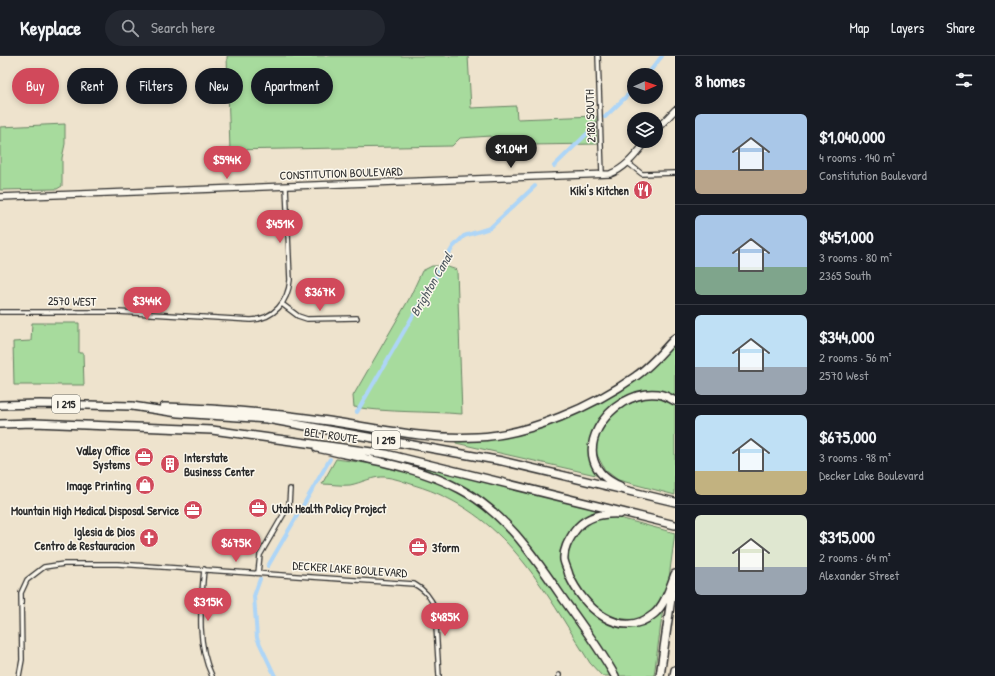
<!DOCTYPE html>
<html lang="en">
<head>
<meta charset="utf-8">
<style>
  body { margin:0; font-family:"Patrick Hand",sans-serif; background:#242831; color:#f1f3f6; height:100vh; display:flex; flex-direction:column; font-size:15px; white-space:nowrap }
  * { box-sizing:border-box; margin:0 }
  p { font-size:13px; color:#9ea1a6 }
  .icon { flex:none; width:22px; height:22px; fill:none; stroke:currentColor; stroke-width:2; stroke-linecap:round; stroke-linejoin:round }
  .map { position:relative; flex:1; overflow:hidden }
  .details { display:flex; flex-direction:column; background:#171b24; width:320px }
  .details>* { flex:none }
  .banner { position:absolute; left:12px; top:12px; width:380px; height:36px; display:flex; gap:8px }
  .needle { width:26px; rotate:88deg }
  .tools { position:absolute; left:627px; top:12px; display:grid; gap:8px }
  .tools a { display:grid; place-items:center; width:36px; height:36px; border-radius:50%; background:#171b24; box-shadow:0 2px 6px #0003; font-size:20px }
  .price { position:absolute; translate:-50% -34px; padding:0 9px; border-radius:14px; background:#d1495b; color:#fff; font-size:13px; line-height:26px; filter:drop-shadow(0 1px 2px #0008) }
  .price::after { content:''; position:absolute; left:50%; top:24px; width:12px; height:9px; margin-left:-6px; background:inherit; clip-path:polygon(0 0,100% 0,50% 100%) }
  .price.selected { background:#222; color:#fff }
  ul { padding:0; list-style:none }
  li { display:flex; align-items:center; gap:12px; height:100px; padding:0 20px }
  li+li { border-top:1px solid #363941 }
  li span { display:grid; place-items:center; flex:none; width:112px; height:80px; border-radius:6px; color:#555 }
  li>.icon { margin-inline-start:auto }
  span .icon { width:48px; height:48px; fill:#fffc; stroke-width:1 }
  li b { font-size:17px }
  h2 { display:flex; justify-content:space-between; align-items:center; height:48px; padding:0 20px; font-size:17px }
  .chip { padding:0 14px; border-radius:18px; background:#171b24; box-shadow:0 2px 6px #0003; font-size:14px; line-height:36px }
  .chip.selected { background:#d1495b; color:#fff }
  header { display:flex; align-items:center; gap:24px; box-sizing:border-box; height:56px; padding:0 20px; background:#171b24; border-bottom:1px solid #363941 }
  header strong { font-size:19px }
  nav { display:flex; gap:22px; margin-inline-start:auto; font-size:14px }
  .search { width:280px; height:36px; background:#242831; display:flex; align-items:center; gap:10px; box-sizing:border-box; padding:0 14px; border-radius:22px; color:#9ea1a6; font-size:15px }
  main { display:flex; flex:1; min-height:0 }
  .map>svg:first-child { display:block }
  .green { fill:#a7db9d; stroke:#698364 }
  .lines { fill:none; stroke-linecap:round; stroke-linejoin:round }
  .canal { stroke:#add5f7; stroke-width:4 }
  .street-casing { stroke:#2b2b2b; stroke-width:6 }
  .secondary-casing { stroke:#2b2b2b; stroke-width:8 }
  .highway-casing { stroke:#2b2b2b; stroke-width:10 }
  .street { stroke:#fbf7ec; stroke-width:3.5 }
  .secondary { stroke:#fbf7ec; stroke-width:5.5 }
  .highway { stroke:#fbf7ec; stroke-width:7 }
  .labels { text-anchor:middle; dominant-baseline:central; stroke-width:3; stroke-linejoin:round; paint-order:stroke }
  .shield { fill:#fbf7ec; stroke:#696865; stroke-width:1 }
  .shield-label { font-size:11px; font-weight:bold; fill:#2b2b2b }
  .street-label { font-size:12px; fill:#2b2b2b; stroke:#fbf7ec }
  .poi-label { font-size:12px; font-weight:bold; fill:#2b2b2b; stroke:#fbf7ec; text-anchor:end }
  .water-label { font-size:13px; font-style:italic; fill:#4c565e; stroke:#fbf7ec }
</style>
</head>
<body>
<header>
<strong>Keyplace</strong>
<div class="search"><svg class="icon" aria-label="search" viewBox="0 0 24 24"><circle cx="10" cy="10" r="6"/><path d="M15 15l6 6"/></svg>Search here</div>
<nav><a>Map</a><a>Layers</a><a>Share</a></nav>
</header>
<main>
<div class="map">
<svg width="675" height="620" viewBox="0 0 675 620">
  <rect width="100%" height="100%" fill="#eee3cd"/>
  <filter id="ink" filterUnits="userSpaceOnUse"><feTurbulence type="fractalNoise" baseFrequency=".025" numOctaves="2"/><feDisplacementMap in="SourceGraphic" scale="8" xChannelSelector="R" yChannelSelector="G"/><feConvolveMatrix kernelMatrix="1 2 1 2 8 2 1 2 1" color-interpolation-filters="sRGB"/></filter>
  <g filter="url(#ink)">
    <path class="green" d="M227,0H468L471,52L516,50L517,63L596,60L597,88L528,89L491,84V80L460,82L452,90L230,94Z
      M65,68V88L62,102V130L57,133L0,134V71Z
      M432,210H445L457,214L462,358C426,355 390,357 354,351L353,340L409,243L422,215Z
      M32,267H79V297H83L84,329H14L13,286L31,285Z
      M675,286V342L661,337L613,350L603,358L596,368L592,381L600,420L456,387V385L489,383L595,348L638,323L651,313Z
      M647,341H657L675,349V439L618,424L605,414L596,397L595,389L598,374L618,352Z
      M336,403L394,411L413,416L469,440L510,472L604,605L612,620H602L590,607C543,532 505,456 414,429C405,426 395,422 385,421C373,420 361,427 350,429C341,430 331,428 322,428Z
      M406,407L501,428L596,454L595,457L587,460L574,470L565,483L562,502L589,551L629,570L663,552L654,620H617L599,590L535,495L514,471L480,441L406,409Z
      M612,460L675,477L669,522L665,536L657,551L650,558L635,564L614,562L596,551L580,534L567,508V498L570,483L589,464Z"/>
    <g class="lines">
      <path class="canal" d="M647,19L662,0
        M605,61L634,33
        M554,110L594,71
        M357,356L453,191L464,180L490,172L535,130
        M268,510L330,403
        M260,523L254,540L257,582L275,620"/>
      <g class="street-casing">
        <path id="street" d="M598,0L602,118
          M628,107L642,118L675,117
          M282,248L298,260L307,263L357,262
          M0,256H118L251,264C274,263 288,246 290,224L286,130
          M204,513C201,549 196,586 212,620
          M258,517L260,499L289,449L290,433
          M559,619V620
          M19,620L22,604L21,537L27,524L44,511L64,508H118L414,528C425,534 431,541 435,553L439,620"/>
      </g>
      <g class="secondary-casing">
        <path id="secondary" d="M656,74L675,54
          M0,141L610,118C626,112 636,98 647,85"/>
      </g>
      <g class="highway-casing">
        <path id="highway" d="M0,349L40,348L132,350L178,357L267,363L502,405L675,446
          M164,351C216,352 269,357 321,364C372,371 425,384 477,381C529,379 594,350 636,320C651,310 663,295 675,282
          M0,368L34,367L212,374L386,398L675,469
          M317,392C365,403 417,410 460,433C506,457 535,502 564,544C582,569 600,593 615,620
          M620,430C560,405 609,332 658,338C664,339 670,342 675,345
          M620,458C602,457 585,460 574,476C569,484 563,493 564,504C565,509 568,514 569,519C582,550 620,586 654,558C665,549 670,531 675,518
          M660,620L673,529
          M674,620L675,614"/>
      </g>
      <use href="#street" class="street"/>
      <use href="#secondary" class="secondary"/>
      <use href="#highway" class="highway"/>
    </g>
  </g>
  <defs>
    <g id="restaurant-disc" transform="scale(1)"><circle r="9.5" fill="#d1495b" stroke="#fbf7ec"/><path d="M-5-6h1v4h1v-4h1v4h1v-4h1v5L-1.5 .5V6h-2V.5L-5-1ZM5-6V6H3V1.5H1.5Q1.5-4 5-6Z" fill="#fff"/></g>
    <g id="office-disc" transform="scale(1)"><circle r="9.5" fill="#d1495b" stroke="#fbf7ec"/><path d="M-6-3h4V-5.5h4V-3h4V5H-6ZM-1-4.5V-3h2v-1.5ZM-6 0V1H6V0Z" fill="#fff"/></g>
    <g id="building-disc" transform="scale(1)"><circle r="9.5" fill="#d1495b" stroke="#fbf7ec"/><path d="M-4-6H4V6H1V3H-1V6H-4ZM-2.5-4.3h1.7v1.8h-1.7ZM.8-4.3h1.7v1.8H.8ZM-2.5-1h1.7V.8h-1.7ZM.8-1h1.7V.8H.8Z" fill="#fff"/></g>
    <g id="shop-disc" transform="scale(1)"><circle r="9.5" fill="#d1495b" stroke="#fbf7ec"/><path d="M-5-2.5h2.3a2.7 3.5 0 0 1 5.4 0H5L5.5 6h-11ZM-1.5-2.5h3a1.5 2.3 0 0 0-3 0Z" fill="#fff"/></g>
    <g id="church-disc" transform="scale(1)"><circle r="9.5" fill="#d1495b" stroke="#fbf7ec"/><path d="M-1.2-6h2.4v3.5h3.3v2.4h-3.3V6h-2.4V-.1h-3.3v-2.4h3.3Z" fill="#fff"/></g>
  </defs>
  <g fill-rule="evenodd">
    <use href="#restaurant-disc" x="643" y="134"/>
    <use href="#office-disc" x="144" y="401"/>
    <use href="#building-disc" x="170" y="408"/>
    <use href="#shop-disc" x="145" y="429"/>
    <use href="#office-disc" x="258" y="452"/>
    <use href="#office-disc" x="193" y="454"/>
    <use href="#church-disc" x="149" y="482"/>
    <use href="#office-disc" x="418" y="491"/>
  </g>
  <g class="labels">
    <g class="shield">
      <rect x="52" y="339" width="28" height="18" rx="3"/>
      <rect x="372" y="375" width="28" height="18" rx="3"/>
    </g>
    <g class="shield-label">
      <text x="66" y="348">I 215</text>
      <text x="386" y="384">I 215</text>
    </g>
    <g class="street-label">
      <text transform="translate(590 60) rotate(-92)">2180 SOUTH</text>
      <text transform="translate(341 117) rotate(-2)">CONSTITUTION BOULEVARD</text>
      <text transform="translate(72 245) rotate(1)">2570 WEST</text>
      <text transform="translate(331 379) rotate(8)">BELT ROUTE</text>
      <text transform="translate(350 513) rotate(4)">DECKER LAKE BOULEVARD</text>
    </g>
    <g class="poi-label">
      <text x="629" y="134">Kiki's Kitchen</text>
      <text x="130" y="394">Valley Office<tspan x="130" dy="14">Systems</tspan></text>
      <text x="184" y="401" text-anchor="start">Interstate<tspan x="184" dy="14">Business Center</tspan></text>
      <text x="131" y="429">Image Printing</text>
      <text x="272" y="452" text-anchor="start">Utah Health Policy Project</text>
      <text x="179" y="454">Mountain High Medical Disposal Service</text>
      <text x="135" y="475">Iglesia de Dios<tspan x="135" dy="14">Centro de Restauracion</tspan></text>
      <text x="432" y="491" text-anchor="start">3form</text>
    </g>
    <g class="water-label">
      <text transform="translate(431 228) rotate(-60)">Brighton Canal</text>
    </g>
  </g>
</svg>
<div class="tools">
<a><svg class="needle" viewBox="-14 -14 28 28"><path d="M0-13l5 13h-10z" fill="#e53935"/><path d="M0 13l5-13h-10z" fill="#9ea1a6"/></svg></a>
<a><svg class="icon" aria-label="layers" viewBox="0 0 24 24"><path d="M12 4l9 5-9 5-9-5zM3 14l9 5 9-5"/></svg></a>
</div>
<b class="price selected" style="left:511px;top:113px">$1.04M</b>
<b class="price" style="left:227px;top:124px">$594K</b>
<b class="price" style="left:280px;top:188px">$451K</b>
<b class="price" style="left:320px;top:256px">$367K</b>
<b class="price" style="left:147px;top:265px">$344K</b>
<b class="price" style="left:236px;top:507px">$675K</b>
<b class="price" style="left:208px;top:566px">$315K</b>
<b class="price" style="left:445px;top:581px">$485K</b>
<div class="banner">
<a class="chip selected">Buy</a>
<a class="chip">Rent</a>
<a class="chip">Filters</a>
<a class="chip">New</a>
<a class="chip">Apartment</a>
</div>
</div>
<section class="details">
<h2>8 homes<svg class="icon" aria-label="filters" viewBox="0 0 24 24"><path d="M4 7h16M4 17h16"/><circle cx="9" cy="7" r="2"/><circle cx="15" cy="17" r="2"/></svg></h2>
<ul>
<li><span style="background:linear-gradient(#a9c7e8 70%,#b9a48a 0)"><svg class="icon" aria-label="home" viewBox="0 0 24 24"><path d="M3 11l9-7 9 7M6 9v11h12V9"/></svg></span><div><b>$1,040,000</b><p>4 rooms · 140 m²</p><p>Constitution Boulevard</p></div></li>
<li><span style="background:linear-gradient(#a9c7e8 65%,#7fa58c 0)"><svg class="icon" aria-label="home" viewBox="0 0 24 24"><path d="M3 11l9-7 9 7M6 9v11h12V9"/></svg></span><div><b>$451,000</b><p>3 rooms · 80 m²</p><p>2365 South</p></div></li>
<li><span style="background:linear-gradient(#bfe0f5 65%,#9aa5b1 0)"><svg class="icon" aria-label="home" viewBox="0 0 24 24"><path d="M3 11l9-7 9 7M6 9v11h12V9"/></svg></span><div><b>$344,000</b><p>2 rooms · 56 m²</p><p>2570 West</p></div></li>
<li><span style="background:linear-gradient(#bfe0f5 70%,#c2b280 0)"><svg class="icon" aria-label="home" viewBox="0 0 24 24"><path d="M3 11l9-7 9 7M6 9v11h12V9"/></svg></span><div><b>$675,000</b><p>3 rooms · 98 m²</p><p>Decker Lake Boulevard</p></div></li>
<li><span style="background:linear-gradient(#dfe7d0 65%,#9aa5b1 0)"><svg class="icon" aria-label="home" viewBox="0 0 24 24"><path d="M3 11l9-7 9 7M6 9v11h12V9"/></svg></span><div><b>$315,000</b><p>2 rooms · 64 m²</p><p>Alexander Street</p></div></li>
</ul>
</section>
</main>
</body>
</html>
